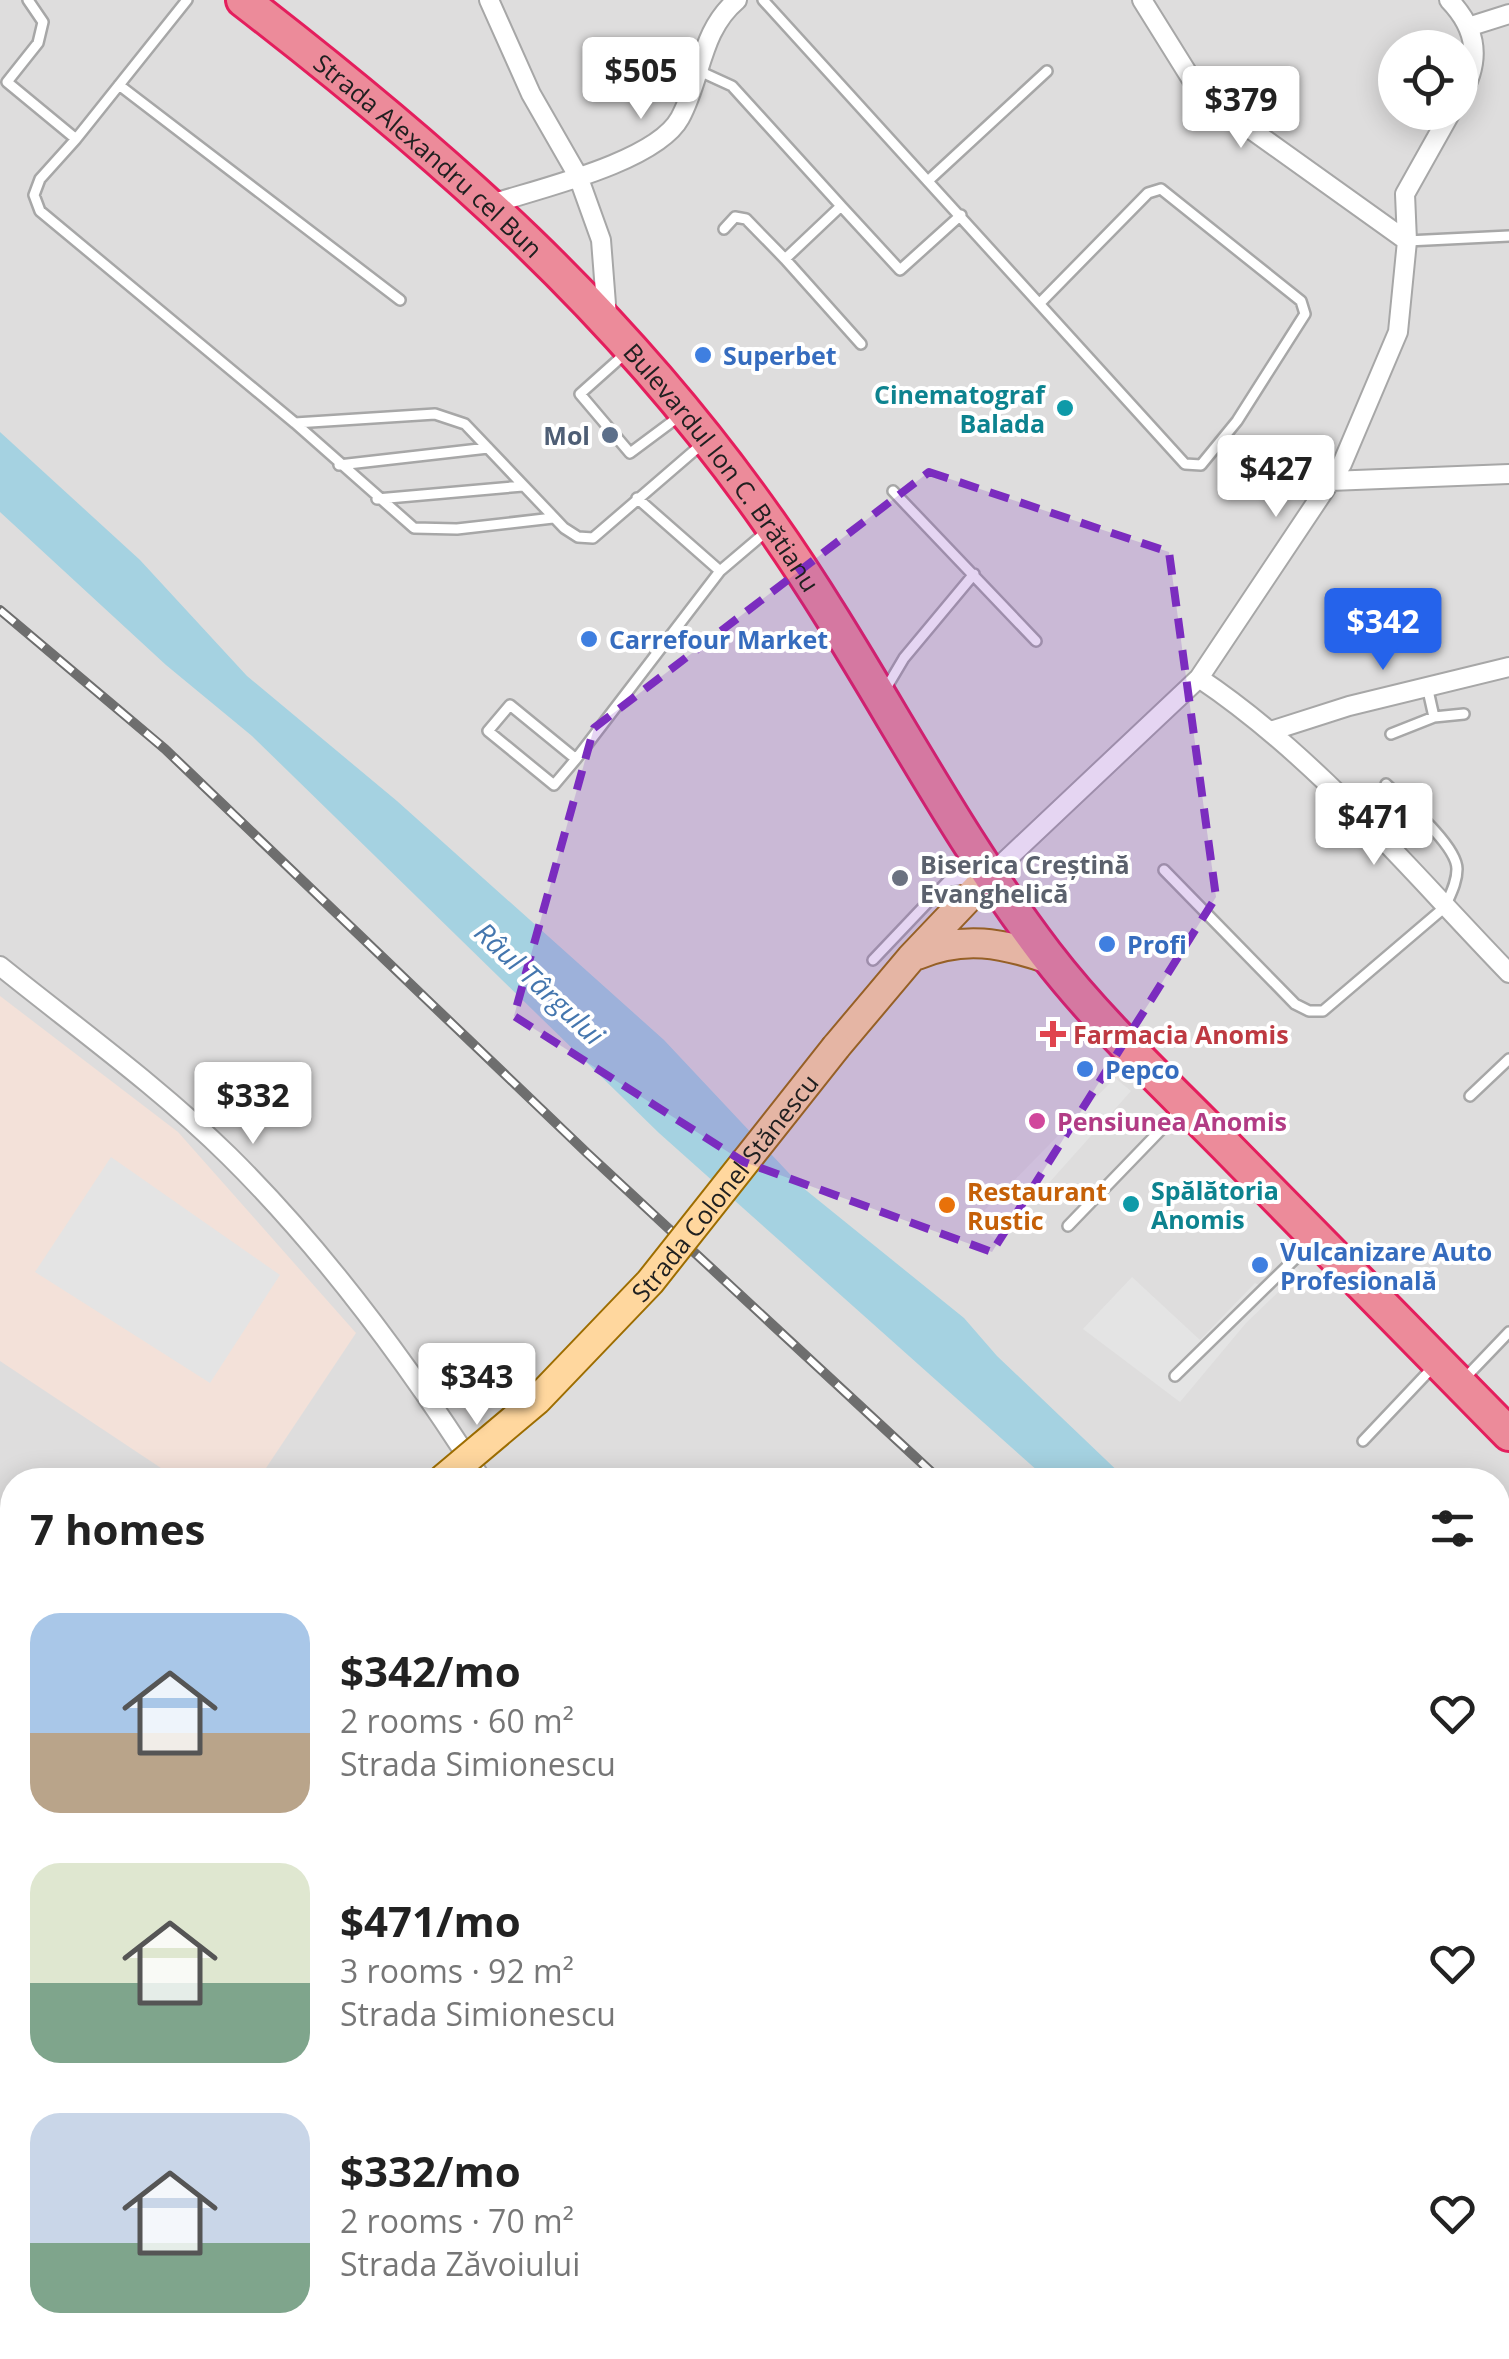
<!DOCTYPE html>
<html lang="en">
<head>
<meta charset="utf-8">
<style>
  body { margin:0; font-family:"Open Sans",sans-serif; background:#f6f6f6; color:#222; height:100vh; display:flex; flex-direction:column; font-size:38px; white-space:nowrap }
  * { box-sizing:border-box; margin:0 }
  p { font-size:32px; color:#767676 }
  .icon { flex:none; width:55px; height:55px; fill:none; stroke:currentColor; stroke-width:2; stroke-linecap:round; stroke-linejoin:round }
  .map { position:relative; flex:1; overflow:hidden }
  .side { position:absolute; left:0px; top:1468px; width:1510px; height:892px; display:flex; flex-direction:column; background:#fff; border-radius:40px 40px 0 0; box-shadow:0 5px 25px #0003 }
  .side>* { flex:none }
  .fabs { position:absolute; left:1378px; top:30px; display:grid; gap:20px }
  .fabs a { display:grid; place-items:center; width:100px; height:100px; border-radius:50%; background:#fff; box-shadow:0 5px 25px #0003; font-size:50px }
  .price { position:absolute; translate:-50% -85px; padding:0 22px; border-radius:10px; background:#fff; color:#222; font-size:32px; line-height:65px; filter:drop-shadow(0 2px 5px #0008) }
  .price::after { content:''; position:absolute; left:50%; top:60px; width:30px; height:22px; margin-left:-15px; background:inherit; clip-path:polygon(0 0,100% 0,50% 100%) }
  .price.on { background:#2563eb; color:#fff }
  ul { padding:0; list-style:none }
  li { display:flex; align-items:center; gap:30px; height:250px; padding:0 30px }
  li span { display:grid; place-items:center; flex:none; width:280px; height:200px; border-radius:30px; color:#555 }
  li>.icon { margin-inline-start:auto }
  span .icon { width:120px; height:120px; fill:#fffc; stroke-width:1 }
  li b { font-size:42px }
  h2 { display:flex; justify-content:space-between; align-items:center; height:120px; padding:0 30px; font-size:42px }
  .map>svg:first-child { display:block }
  .residential { fill:#dedddd; fill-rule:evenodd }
  .commercial { fill:#f2d7d5 }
  .education { fill:#feffe2 }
  .military { fill:#f3e1d9 }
  .parking { fill:#e4e4e4 }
  .water { fill:#a5d2e1 }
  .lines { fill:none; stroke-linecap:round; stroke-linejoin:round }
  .lane-casing { stroke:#a7a7a7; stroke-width:14 }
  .street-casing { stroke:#a7a7a7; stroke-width:22 }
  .secondary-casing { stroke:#6e7f00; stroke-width:30 }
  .primary-casing { stroke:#9d6d00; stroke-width:32 }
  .highway-casing { stroke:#e41e5d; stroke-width:38 }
  .lane { stroke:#fff; stroke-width:9 }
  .street { stroke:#fff; stroke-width:18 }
  .secondary { stroke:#f8fdb9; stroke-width:25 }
  .primary { stroke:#ffd79e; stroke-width:28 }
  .highway { stroke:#ec8b9a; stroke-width:32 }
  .rail-casing { stroke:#6e6e6e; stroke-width:10 }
  .rail { stroke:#fff; stroke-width:6; stroke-dasharray:19; stroke-linecap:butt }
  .primary-bridge-casing { stroke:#9d6d00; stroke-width:32; stroke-linecap:butt }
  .primary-bridge { stroke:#ffd79e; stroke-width:28 }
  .marked { fill:#7b2cbf; fill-opacity:0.2; stroke:#7b2cbf; stroke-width:8; stroke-dasharray:20 12; stroke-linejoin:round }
  .shop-dot { fill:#3f7fe0; stroke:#fff; stroke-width:4 }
  .culture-dot { fill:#0f9aa8; stroke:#fff; stroke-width:4 }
  .service-dot { fill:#5c6f8a; stroke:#fff; stroke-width:4 }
  .worship-dot { fill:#6b7280; stroke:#fff; stroke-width:4 }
  .health-dot { fill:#e0444e; stroke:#fff; stroke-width:4 }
  .hotel-dot { fill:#d1479c; stroke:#fff; stroke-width:4 }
  .food-dot { fill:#e8710a; stroke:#fff; stroke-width:4 }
  .labels { text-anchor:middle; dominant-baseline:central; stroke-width:8; stroke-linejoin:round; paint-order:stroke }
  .street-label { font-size:25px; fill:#202020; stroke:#fff }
  .shop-label { font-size:25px; font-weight:bold; fill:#366cbe; stroke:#fff; text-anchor:start }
  .culture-label { font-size:25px; font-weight:bold; fill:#0d838f; stroke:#fff; text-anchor:end }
  .service-label { font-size:25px; font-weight:bold; fill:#4e5e75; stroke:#fff; text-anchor:end }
  .worship-label { font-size:25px; font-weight:bold; fill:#5b616d; stroke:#fff; text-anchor:start }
  .health-label { font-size:25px; font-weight:bold; fill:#be3a42; stroke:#fff; text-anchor:start }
  .hotel-label { font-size:25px; font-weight:bold; fill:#b23c85; stroke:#fff; text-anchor:start }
  .food-label { font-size:25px; font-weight:bold; fill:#c56008; stroke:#fff; text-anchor:start }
  .water-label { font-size:28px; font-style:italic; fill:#4476ae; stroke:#fff }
</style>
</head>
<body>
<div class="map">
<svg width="1509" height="2359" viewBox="0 0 1509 2359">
  <rect width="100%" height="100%" fill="#f1eee6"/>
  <path class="residential" d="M0,0H1509V2359H0ZM1395,48H1460V112H1395ZM12,1480H1498V2348H12Z"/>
  <path class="commercial" d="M1509,2234V2359H1490L1481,2348H1498V2244Z"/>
  <path class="education" d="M12,2307V2348H545L565,2359H0V2325Z"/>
  <path class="military" d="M0,996L178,1132L356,1333L258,1480H179L0,1361Z"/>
  <path class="parking" d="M1115,1078L1131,1091L997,1241L974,1221Z
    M111,1157L280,1275L210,1383L35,1272Z
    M1286,1256L1300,1271L1246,1323L1180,1402L1083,1329L1132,1277L1200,1340L1255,1283L1261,1286Z"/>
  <path class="water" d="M0,432L140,560L247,676L397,801L664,1040L802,1187L964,1318L997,1356L1127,1480H1048L659,1133L252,736L166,665L0,512Z
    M1498,1809L1509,1819V1906L1498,1896Z"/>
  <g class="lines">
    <g class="lane-casing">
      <path id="lane" d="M28,0L43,22L38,43L7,82L76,139L187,0
        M763,0L1185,464L1201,465L1237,421L1305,314L1301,301L1161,189L1148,193L1041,302
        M697,70L732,86L841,206
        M119,85L400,300
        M76,139L40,179L34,195L40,211L295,423L435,414L465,424L564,528L578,537L593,538L702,444
        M929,180L1047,71
        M724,229L735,217L746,219L785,259
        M1407,241L1509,236
        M861,344L785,259L841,206L900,270L961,215
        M627,352L580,394L630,453L681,415
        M295,423L414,528L457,529L553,518
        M339,465L488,448
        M893,491L1036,641
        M637,498L720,571
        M377,499L523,486
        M1427,686L1434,717
        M885,690L904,658L974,574
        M1391,734L1434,717L1464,714
        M576,759L510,705L488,731L554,785L576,759L720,571L767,531
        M1164,870L1295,1004L1309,1011H1323L1445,907C1450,895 1457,883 1457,869C1457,845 1404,801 1386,784
        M873,960L948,881L976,878
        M1470,1096L1509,1059
        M1068,1226L1181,1109
        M1175,1376L1311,1243
        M1465,1378L1509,1332
        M1363,1441L1433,1367
        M1498,2291L1509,2280"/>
    </g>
    <g class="street-casing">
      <path id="street" d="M489,0L531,94L578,176L601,240L607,317
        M1142,0L1200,93L1407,241
        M1449,0C1478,30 1481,62 1460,97
        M1468,27L1509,14
        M491,204C538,189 656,162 680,118C702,78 700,31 737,0
        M1330,481L1509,474
        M1199,678C1317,757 1411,872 1509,973
        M1271,731L1349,706L1509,667
        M989,876L1199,678L1342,464L1398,332L1407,241L1405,194L1451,112
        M0,966C77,1028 159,1087 229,1156C326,1252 409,1365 482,1480
        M0,2176L12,2160
        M789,2359L794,2348
        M1051,2359L1059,2348"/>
    </g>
    <g class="secondary-casing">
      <path id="secondary" d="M0,1870L12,1861
        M825,2348L846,2359
        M1451,2348L1460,2359"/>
    </g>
    <g class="primary-casing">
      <path id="primary" d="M917,955C964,935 1002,943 1049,959
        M836,1047L911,958L989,876
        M0,1713L12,1723"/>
    </g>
    <g class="highway-casing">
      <g id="highway">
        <path id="s1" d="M243,0C446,157 621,311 769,522C868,662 942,818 1046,954C1098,1022 1164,1083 1224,1144C1319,1240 1414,1337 1509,1434"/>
      </g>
    </g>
    <use href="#lane" class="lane"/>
    <use href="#street" class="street"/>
    <use href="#secondary" class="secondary"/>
    <use href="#primary" class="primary"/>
    <use href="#highway" class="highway"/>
    <g class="rail-casing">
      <path id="rail" d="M0,610L165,749L587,1153L940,1480
        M1498,1972L1509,1981"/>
    </g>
    <use href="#rail" class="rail"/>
    <g class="primary-bridge-casing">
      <g id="primary-bridge">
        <path id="s2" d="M442,1480L537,1400L650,1282L836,1047"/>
      </g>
    </g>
    <use href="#primary-bridge" class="primary-bridge"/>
  </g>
  <path class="marked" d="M929,472L1169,552L1216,897L992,1252L744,1162L514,1016L594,728Z"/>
  <g class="shop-dot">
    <circle cx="703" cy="355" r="10"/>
    <circle cx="589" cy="639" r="10"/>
    <circle cx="1107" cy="944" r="10"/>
    <circle cx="1085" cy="1069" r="10"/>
    <circle cx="1260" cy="1265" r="10"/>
  </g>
  <g class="culture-dot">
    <circle cx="1065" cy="408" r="10"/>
    <circle cx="1131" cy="1204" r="10"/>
  </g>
  <circle class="service-dot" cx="610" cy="435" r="10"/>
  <circle class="worship-dot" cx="900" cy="878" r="10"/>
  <path class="health-dot" d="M1048 1019h10v10h10v10h-10v10h-10v-10h-10v-10h10z"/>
  <circle class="hotel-dot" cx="1037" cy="1121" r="10"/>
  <circle class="food-dot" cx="947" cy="1205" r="10"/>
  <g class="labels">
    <g class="street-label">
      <text stroke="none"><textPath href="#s1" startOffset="242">Strada Alexandru cel Bun</textPath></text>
      <text stroke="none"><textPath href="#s1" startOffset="672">Bulevardul Ion C. Brătianu</textPath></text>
      <text stroke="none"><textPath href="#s2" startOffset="408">Strada Colonel Stănescu</textPath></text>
    </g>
    <g class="shop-label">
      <text x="723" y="355">Superbet</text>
      <text x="609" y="639">Carrefour Market</text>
      <text x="1127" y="944">Profi</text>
      <text x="1105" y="1069">Pepco</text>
      <text x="1280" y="1251">Vulcanizare Auto<tspan x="1280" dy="29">Profesională</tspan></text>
    </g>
    <g class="culture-label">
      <text x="1045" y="394">Cinematograf<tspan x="1045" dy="29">Balada</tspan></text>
      <text x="1151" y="1190" text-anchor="start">Spălătoria<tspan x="1151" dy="29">Anomis</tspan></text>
    </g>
    <g class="service-label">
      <text x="590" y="435">Mol</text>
    </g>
    <g class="worship-label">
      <text x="920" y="864">Biserica Creștină<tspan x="920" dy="29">Evanghelică</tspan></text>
    </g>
    <g class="health-label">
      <text x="1073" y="1034">Farmacia Anomis</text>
    </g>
    <g class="hotel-label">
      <text x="1057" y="1121">Pensiunea Anomis</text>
    </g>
    <g class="food-label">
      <text x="967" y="1191">Restaurant<tspan x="967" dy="29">Rustic</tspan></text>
    </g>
    <g class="water-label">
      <text transform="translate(540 983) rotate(43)">Râul Târgului</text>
    </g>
  </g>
</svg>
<div class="fabs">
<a><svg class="icon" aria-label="locate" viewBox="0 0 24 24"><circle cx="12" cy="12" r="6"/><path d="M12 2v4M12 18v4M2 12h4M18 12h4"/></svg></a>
</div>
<b class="price" style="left:641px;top:122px">$505</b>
<b class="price" style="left:1241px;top:151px">$379</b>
<b class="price" style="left:1276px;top:520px">$427</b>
<b class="price on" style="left:1383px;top:673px">$342</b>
<b class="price" style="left:1374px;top:868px">$471</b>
<b class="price" style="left:253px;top:1147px">$332</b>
<b class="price" style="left:477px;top:1428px">$343</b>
<section class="side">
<h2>7 homes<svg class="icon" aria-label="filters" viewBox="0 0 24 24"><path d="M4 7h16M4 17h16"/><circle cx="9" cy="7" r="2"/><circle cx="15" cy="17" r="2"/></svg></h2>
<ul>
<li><span style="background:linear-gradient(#a9c7e8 60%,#b9a48a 0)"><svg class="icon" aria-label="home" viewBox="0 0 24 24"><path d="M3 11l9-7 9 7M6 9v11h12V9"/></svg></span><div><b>$342/mo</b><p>2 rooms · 60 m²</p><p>Strada Simionescu</p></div><svg class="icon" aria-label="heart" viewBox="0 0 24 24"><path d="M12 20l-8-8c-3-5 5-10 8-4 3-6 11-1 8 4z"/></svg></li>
<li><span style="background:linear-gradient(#dfe7d0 60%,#7fa58c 0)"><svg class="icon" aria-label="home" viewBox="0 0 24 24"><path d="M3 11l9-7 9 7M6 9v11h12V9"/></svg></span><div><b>$471/mo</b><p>3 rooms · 92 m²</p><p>Strada Simionescu</p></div><svg class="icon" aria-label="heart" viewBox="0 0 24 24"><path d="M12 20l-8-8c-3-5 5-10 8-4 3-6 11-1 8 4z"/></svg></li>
<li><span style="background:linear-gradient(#c9d6e8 65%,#7fa58c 0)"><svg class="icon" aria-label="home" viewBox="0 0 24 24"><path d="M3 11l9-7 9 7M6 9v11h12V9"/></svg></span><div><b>$332/mo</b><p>2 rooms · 70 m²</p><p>Strada Zăvoiului</p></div><svg class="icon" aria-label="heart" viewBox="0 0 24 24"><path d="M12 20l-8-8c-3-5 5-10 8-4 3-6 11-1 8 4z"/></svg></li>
</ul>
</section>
</div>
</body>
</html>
